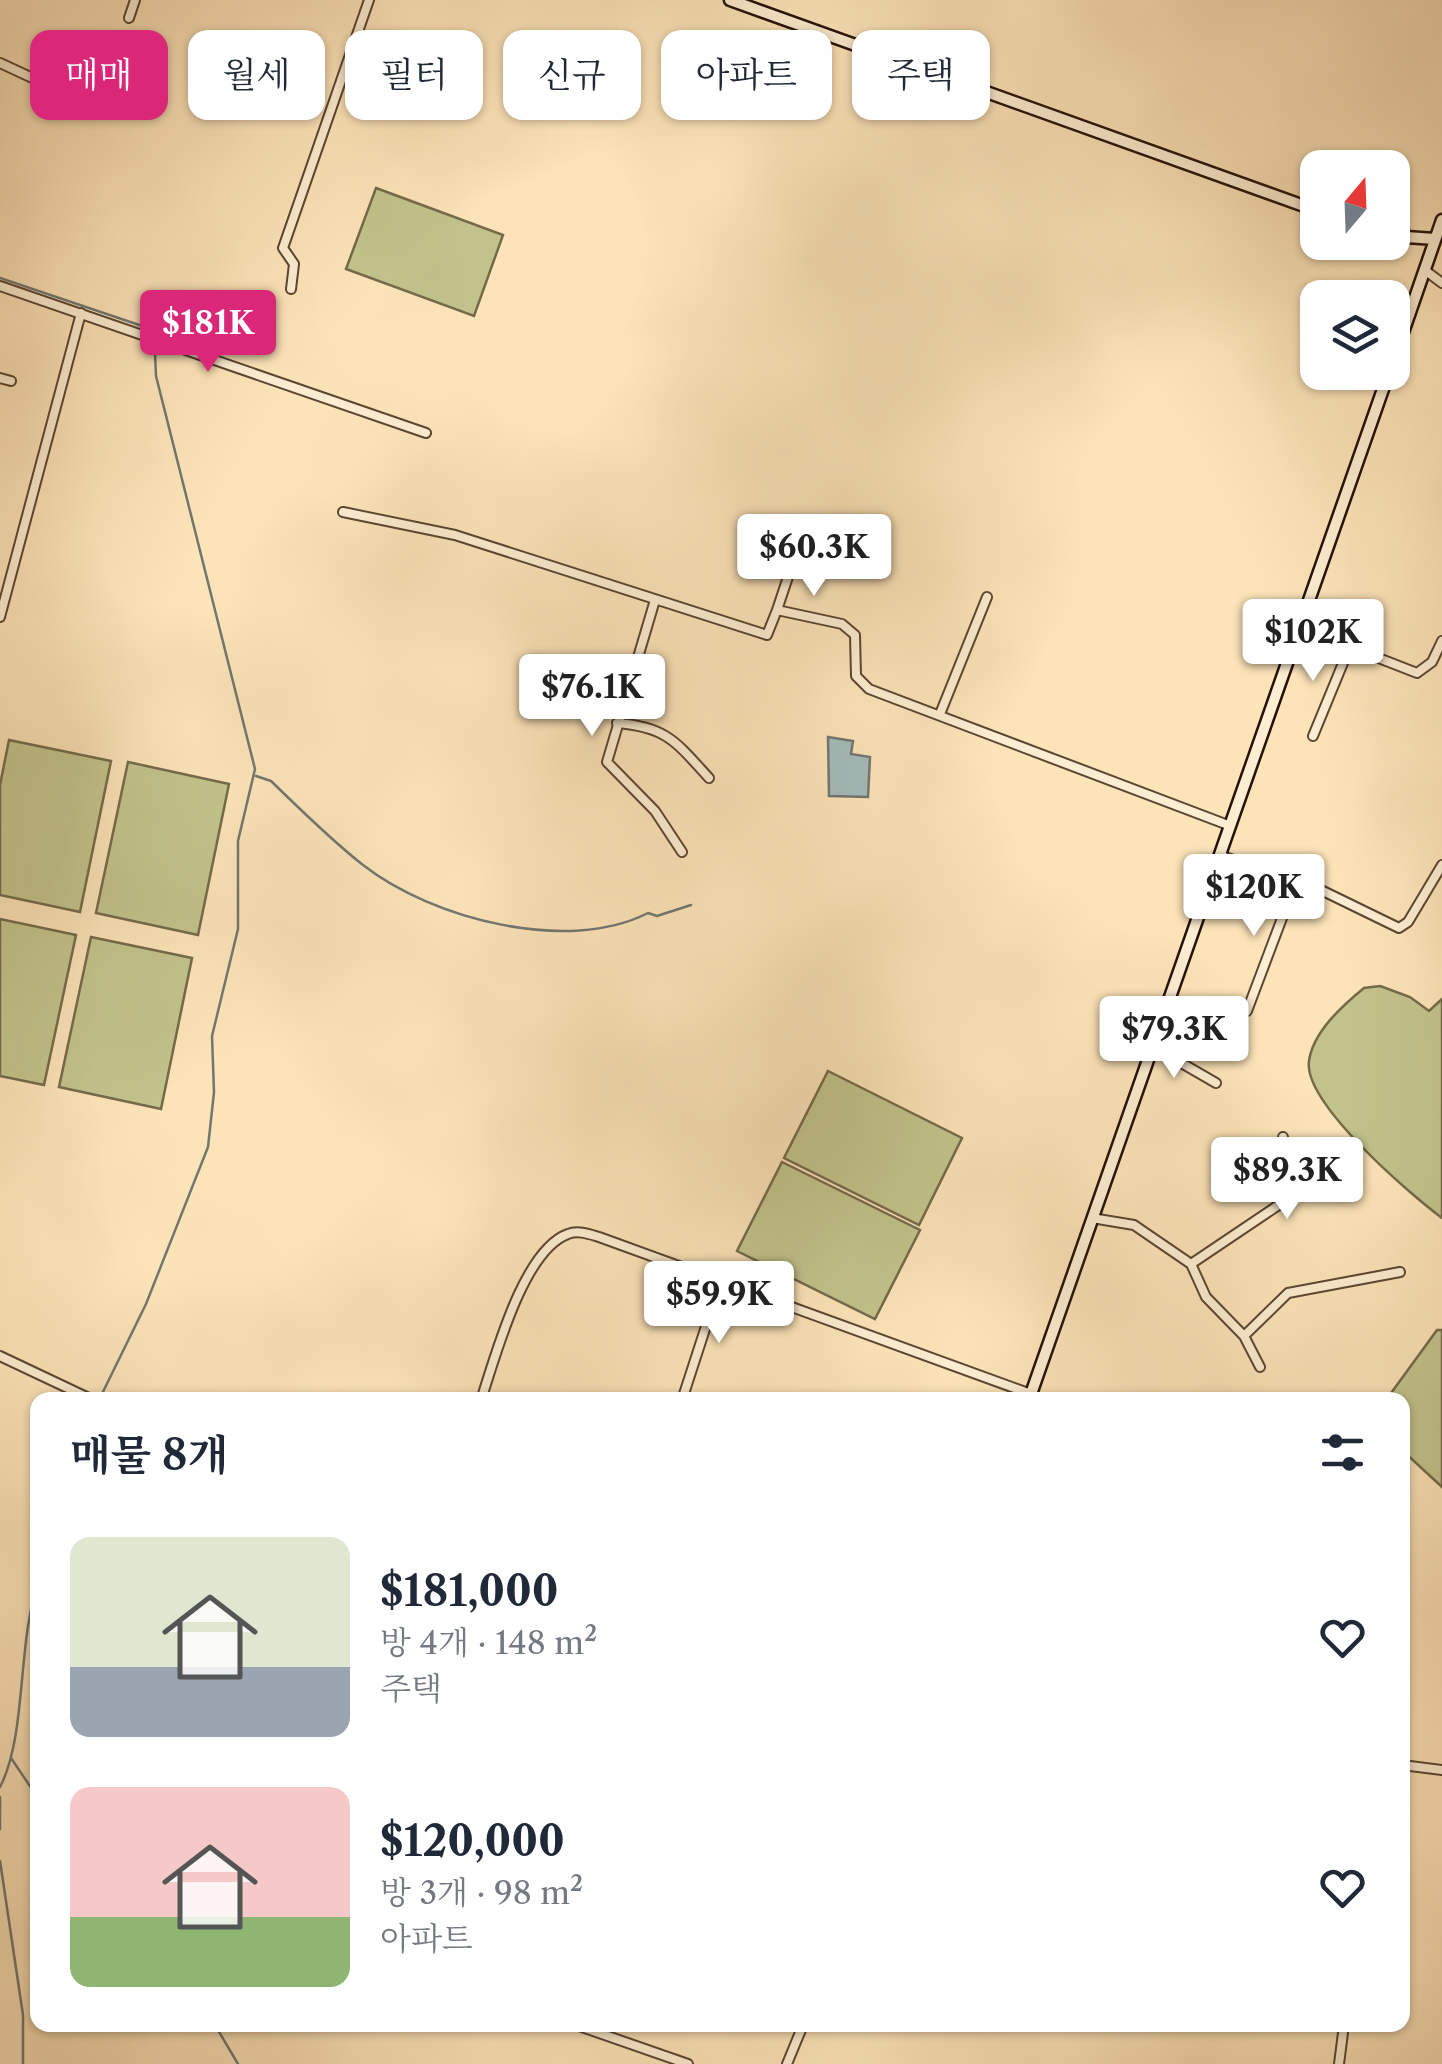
<!DOCTYPE html>
<html lang="ko">
<head>
<meta charset="utf-8">
<style>
  body { margin:0; font-family:"Libre Caslon Text","Noto Serif KR",serif; background:#f6f6f7; color:#1f2937; height:100vh; display:flex; flex-direction:column; font-size:38px; white-space:nowrap }
  * { box-sizing:border-box; margin:0 }
  p { font-size:32px; color:#747a83 }
  .icon { flex:none; width:55px; height:55px; fill:none; stroke:currentColor; stroke-width:2; stroke-linecap:round; stroke-linejoin:round }
  .map { position:relative; flex:1; overflow:hidden }
  .sheet { position:absolute; left:30px; top:1392px; width:1380px; height:640px; display:flex; flex-direction:column; background:#fff; border-radius:20px; box-shadow:0 2px 8px #0004 }
  .sheet>* { flex:none }
  .hud { position:absolute; left:30px; top:30px; width:1382px; height:90px; display:flex; gap:20px }
  .needle { width:65px; rotate:19deg }
  .tools { position:absolute; left:1300px; top:150px; display:grid; gap:20px }
  .tools a { display:grid; place-items:center; width:110px; height:110px; border-radius:20px; background:#fff; box-shadow:0 2px 8px #0004; font-size:50px }
  .price { position:absolute; translate:-50% -85px; padding:0 22px; border-radius:10px; background:#fff; color:#222; font-size:32px; line-height:65px; filter:drop-shadow(0 2px 5px #0008) }
  .price::after { content:''; position:absolute; left:50%; top:60px; width:30px; height:22px; margin-left:-15px; background:inherit; clip-path:polygon(0 0,100% 0,50% 100%) }
  .price.on { background:#db2777; color:#fff }
  ul { padding:0; list-style:none }
  li { display:flex; align-items:center; gap:30px; height:250px; padding:0 40px }
  li span { display:grid; place-items:center; flex:none; width:280px; height:200px; border-radius:20px; color:#555 }
  li>.icon { margin-inline-start:auto }
  span .icon { width:120px; height:120px; fill:#fffc; stroke-width:1 }
  li b { font-size:42px }
  h2 { display:flex; justify-content:space-between; align-items:center; height:120px; padding:0 40px; font-size:42px }
  .tag { padding:0 35px; border-radius:20px; background:#fff; box-shadow:0 2px 8px #0004; font-size:35px; line-height:90px }
  .tag.on { background:#db2777; color:#fff }
  .map>svg:first-child { display:block }
  .green { fill:#c2c38c; stroke:#746a49; stroke-width:2.5 }
  .water { fill:#a4bbba; stroke:#717772; stroke-width:2.5 }
  .lines { fill:none; stroke-linecap:round; stroke-linejoin:round }
  .stream { stroke:#717772; stroke-width:2.5 }
  .street-casing { stroke:#5b4632; stroke-width:12 }
  .secondary-casing { stroke:#251106; stroke-width:15 }
  .street { stroke:#fdedd1; stroke-width:8 }
  .secondary { stroke:#fdedd1; stroke-width:10 }
</style>
</head>
<body>
<div class="map">
<svg width="1442" height="2064" viewBox="0 0 1442 2064">
  <rect width="100%" height="100%" fill="#fce3b8"/>
  <filter id="stains"><feTurbulence type="fractalNoise" baseFrequency=".002" numOctaves="4"/><feColorMatrix values="0 0 0 0 .2 0 0 0 0 .09 0 0 0 0 .02 0 0 0 .5 -.17"/></filter>
  <radialGradient id="worn" r=".72"><stop offset=".6" stop-color="#630" stop-opacity="0"/><stop offset="1" stop-color="#630" stop-opacity=".3"/></radialGradient>
  <path class="green" d="M376,188L503,235L474,316L346,269Z
    M9,740L111,761L80,912L0,895V785Z
    M128,762L229,784L198,935L96,913Z
    M0,919L76,935L44,1085L0,1076Z
    M91,937L192,958L161,1109L59,1087Z
    M1380,986L1410,997L1429,1011L1442,999V1218C1410,1194 1303,1103 1309,1061C1313,1032 1342,1006 1364,988Z
    M828,1071L962,1138L919,1225L784,1158Z
    M782,1162L920,1230L875,1319L737,1251Z
    M1437,1330H1442V1487L1403,1451L1402,1400H1386Z"/>
  <path class="water" d="M828,737L853,741L851,754L870,757L868,797L829,796Z"/>
  <g class="lines">
    <path class="stream" d="M0,278L154,330
      M256,776L271,781C301,810 331,840 363,865C432,919 568,954 648,913L657,916L691,905
      M99,1400L146,1304L208,1147L214,1092L212,1036L238,929V841L255,769L156,376L155,353
      M11,1758L38,1798
      M0,1787C27,1735 17,1644 38,1583
      M0,1797V1829
      M0,1861L23,2015V2064
      M215,2025L238,2064"/>
    <g class="street-casing">
      <path id="street" d="M129,18L135,0
        M0,63L67,94
        M1426,271L1442,283
        M0,286L426,433
        M291,289L294,264L283,248L369,0
        M0,378L11,381
        M343,512L455,535L767,635L777,610L842,624L855,635L856,676L869,689L1228,825
        M655,600L607,762L655,811L682,852
        M777,610L791,568
        M0,617L81,313
        M1299,627L1417,673L1432,662L1442,641
        M940,714L987,597
        M617,723C667,727 676,742 709,778
        M1313,736L1350,646
        M1219,855L1323,891L1399,928L1408,922L1442,865
        M1247,1011L1296,881
        M1152,1046L1216,1083
        M1092,1218L1134,1225L1191,1264L1206,1297L1244,1336L1260,1367
        M1191,1264L1292,1196L1283,1137
        M1244,1336L1288,1293L1400,1272
        M0,1356L93,1400
        M481,1400C495,1358 523,1250 568,1234C578,1230 589,1234 599,1237L1031,1394
        M682,1400L721,1280
        M1402,1765L1442,1770
        M576,2025L688,2064
        M787,2064L803,2025
        M1339,2064L1344,2025"/>
    </g>
    <g class="secondary-casing">
      <path id="secondary" d="M730,0L1318,211
        M1392,236L1435,239
        M1392,364L1442,220
        M1031,1394L1389,372"/>
    </g>
    <use href="#street" class="street"/>
    <use href="#secondary" class="secondary"/>
  </g>
  <rect width="100%" height="100%" filter="url(#stains)"/>
  <rect width="100%" height="100%" fill="url(#worn)"/>
</svg>
<div class="tools">
<a><svg class="needle" viewBox="-14 -14 28 28"><path d="M0-13l5 13h-10z" fill="#e53935"/><path d="M0 13l5-13h-10z" fill="#747a83"/></svg></a>
<a><svg class="icon" aria-label="layers" viewBox="0 0 24 24"><path d="M12 4l9 5-9 5-9-5zM3 14l9 5 9-5"/></svg></a>
</div>
<b class="price on" style="left:208px;top:375px">$181K</b>
<b class="price" style="left:814px;top:599px">$60.3K</b>
<b class="price" style="left:1313px;top:684px">$102K</b>
<b class="price" style="left:592px;top:739px">$76.1K</b>
<b class="price" style="left:1254px;top:939px">$120K</b>
<b class="price" style="left:1174px;top:1081px">$79.3K</b>
<b class="price" style="left:1287px;top:1222px">$89.3K</b>
<b class="price" style="left:719px;top:1346px">$59.9K</b>
<div class="hud">
<a class="tag on">매매</a>
<a class="tag">월세</a>
<a class="tag">필터</a>
<a class="tag">신규</a>
<a class="tag">아파트</a>
<a class="tag">주택</a>
</div>
<section class="sheet">
<h2>매물 8개<svg class="icon" aria-label="filters" viewBox="0 0 24 24"><path d="M4 7h16M4 17h16"/><circle cx="9" cy="7" r="2"/><circle cx="15" cy="17" r="2"/></svg></h2>
<ul>
<li><span style="background:linear-gradient(#dfe7d0 65%,#9aa5b1 0)"><svg class="icon" aria-label="home" viewBox="0 0 24 24"><path d="M3 11l9-7 9 7M6 9v11h12V9"/></svg></span><div><b>$181,000</b><p>방 4개 · 148 m²</p><p>주택</p></div><svg class="icon" aria-label="heart" viewBox="0 0 24 24"><path d="M12 20l-8-8c-3-5 5-10 8-4 3-6 11-1 8 4z"/></svg></li>
<li><span style="background:linear-gradient(#f6c9c9 65%,#8fb573 0)"><svg class="icon" aria-label="home" viewBox="0 0 24 24"><path d="M3 11l9-7 9 7M6 9v11h12V9"/></svg></span><div><b>$120,000</b><p>방 3개 · 98 m²</p><p>아파트</p></div><svg class="icon" aria-label="heart" viewBox="0 0 24 24"><path d="M12 20l-8-8c-3-5 5-10 8-4 3-6 11-1 8 4z"/></svg></li>
</ul>
</section>
</div>
</body>
</html>
